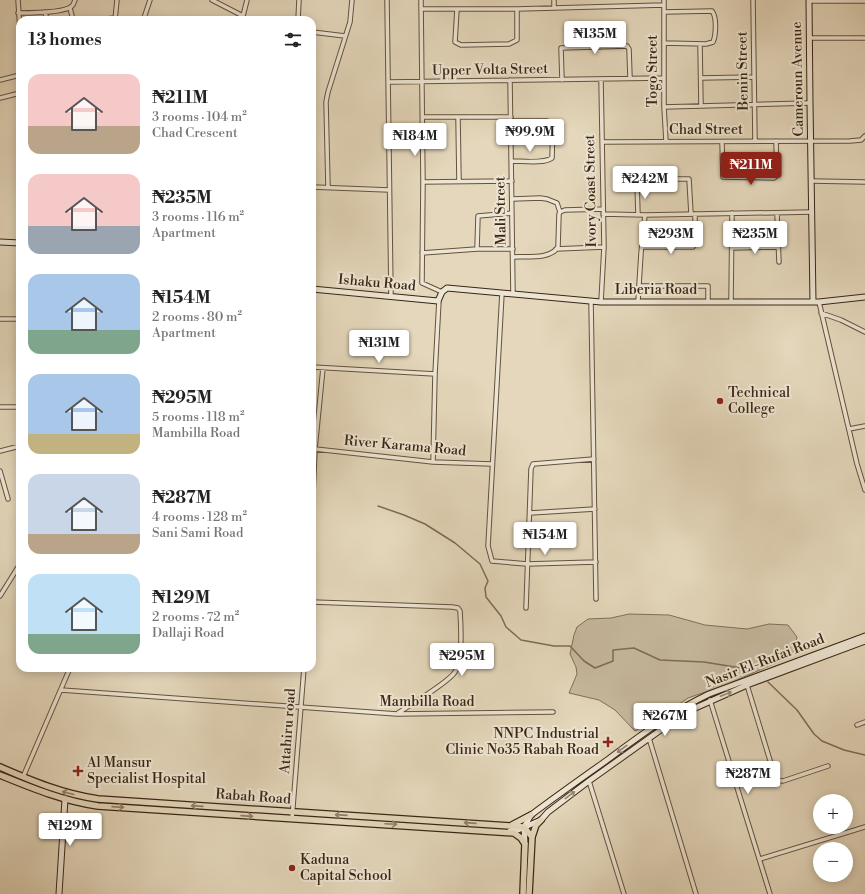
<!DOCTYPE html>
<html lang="en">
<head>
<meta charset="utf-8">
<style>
  body { margin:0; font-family:"Libre Bodoni",serif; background:#f6f6f6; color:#222; height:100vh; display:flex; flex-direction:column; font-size:15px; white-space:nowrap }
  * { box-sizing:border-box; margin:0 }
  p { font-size:13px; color:#767676 }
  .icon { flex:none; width:22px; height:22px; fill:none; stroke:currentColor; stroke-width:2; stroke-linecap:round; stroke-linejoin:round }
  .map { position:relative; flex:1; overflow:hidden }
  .drawer { position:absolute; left:16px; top:16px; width:300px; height:656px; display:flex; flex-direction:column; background:#fff; border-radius:12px; box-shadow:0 2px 10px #0003 }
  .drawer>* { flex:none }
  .buttons { position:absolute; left:813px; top:794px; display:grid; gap:8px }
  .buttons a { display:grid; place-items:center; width:40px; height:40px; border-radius:50%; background:#fff; box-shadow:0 2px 10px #0003; font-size:20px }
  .price { position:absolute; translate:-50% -34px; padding:0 9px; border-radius:4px; background:#fff; color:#222; font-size:13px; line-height:26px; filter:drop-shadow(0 1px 2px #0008) }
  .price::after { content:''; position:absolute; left:50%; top:24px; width:12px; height:9px; margin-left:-6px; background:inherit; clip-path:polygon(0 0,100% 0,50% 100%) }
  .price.current { background:#8f2418; color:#fff }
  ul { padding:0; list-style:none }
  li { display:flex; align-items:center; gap:12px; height:100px; padding:0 12px }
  li span { display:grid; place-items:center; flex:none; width:112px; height:80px; border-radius:12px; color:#555 }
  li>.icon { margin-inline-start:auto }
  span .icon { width:48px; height:48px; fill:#fffc; stroke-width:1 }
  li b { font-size:17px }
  h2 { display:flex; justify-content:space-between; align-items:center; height:48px; padding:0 12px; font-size:17px }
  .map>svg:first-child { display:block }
  .green { fill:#c7b99f; stroke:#80705a }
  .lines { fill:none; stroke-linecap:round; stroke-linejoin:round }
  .stream { stroke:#7d6c56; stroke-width:1.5 }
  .street-casing { stroke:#64523e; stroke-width:5.5 }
  .secondary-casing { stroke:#3a2614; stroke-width:7 }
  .primary-casing { stroke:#3a2614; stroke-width:8 }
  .street { stroke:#ede5d3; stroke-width:3.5 }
  .secondary { stroke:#ede5d3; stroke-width:5 }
  .primary { stroke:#e4d7bb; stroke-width:5.5 }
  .oneway { stroke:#948674 }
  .oneway2 { stroke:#8f7e68 }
  .poi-dot { fill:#8f2418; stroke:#ede5d3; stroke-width:1.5 }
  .labels { text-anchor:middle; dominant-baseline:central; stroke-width:4; stroke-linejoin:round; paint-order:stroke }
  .street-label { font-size:14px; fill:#3a2614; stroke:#ede5d3 }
  .poi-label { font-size:14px; fill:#3a2614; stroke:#ede5d3; text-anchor:start }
</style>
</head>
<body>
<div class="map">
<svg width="865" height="894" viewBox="0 0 865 894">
  <rect width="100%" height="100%" fill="#e4d7bb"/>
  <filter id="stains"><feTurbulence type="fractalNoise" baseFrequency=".005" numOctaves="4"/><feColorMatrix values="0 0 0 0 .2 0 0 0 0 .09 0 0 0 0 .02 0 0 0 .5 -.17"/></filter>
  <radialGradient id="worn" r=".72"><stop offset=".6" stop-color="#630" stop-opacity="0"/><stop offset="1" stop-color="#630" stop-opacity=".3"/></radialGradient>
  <path class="green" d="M629,614L669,615L705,625L747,629L769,624L788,625L797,637L794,652L787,658L728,684L688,698L662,716L635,731L615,710L599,700L569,693L577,674L576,667L570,654L574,635L577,627L588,619L611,618Z"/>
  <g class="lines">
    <path class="stream" d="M378,506L404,515L425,524L455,543L480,564L488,581L485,588L486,597L501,616L506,627L521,640L554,646H570L584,661L595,668L613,661V650L634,648L660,660L704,662L747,669
      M768,682L797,710L814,734L822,741L844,750L865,755"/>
    <g class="street-casing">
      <path id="street" d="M18,0L20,30
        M212,0L243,16
        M387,0L391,296
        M421,0L423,182L422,283L442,292
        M664,0V107L666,141
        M753,0L755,141
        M809,1H865
        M70,8L73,20
        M554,8V0
        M421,9H517L664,5
        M457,9L455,42L461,45L509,44L517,40V9
        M45,12L47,20
        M664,12L712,11C717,17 716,35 713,42L706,44L664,43
        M18,13C29,13 65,13 72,6C74,4 74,2 75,0
        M144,18L150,0
        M96,20L115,18
        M115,20L117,0
        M242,20L247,0
        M298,20L299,0
        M312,32L345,36
        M810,38H865
        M700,44L701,106
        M701,78L754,77
        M0,80L20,75
        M510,80L513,294
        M562,80L561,48L627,46L629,49L630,78
        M389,82L664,78
        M0,98L20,93
        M664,107L810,103
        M423,117H511
        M458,118L459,181
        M511,121H547L553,124L552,158C544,164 522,161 511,161
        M602,142L850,141L861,140L865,136
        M722,142L723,177L774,178L777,175L776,141
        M812,181L865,182
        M423,182L512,181
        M312,187L389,190
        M328,187L326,102L328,92L350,22L352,0
        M513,199L540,198L547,199L557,203L560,212
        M777,213L779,262
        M603,214L645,215L812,212
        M638,215L637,182L640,179H689L691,214
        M643,247H693L695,243V214
        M732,248L778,247
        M477,249L478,216L512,213
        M556,249L604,247
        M422,253L477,249H513
        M513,257C526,256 550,260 558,247L559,214L560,212L565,210L603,209
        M639,286H708V302
        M502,293L488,546L492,561L527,564L596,562
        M591,301L596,599
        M638,301L641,253L645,215
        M601,302L604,247L601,79
        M731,302L732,213
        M819,302L857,464L865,490
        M821,313L841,320L865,332
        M0,319H20
        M312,367L435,374
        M0,407H20
        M849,429L865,426
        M19,446L20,414
        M315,449L433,462L492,464
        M0,451L20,446
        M433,462L435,374L439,300
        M0,471L8,499
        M530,513L595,509
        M312,517L315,449L323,368
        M0,596L20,564
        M312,602L452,607L458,608L460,611C461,626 463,661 455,672C448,683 410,705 398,713
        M526,608L531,469L533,464L594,459
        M747,685L776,780L783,781L828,766
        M61,690L397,714L553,712
        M710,700L770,894
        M857,725L865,722
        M649,738L696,894
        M23,777L70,668
        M589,781L624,894
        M292,819L304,668
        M760,859L865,827"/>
    </g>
    <g class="secondary-casing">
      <path id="secondary" d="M809,0L810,103L813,302
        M0,242L20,243
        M312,289L438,301L442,292L447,288L601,302H819L865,297
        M510,831L518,830L541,820L548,812L589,781L676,719L693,709L747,685L865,641
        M525,844L524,827L531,815C555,797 579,780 603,763C637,738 671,712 709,694L865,636
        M59,894L65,799"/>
    </g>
    <g class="primary-casing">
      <path id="primary" d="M0,767C32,781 63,794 98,799L524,827L532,837L529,894
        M0,775C32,788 63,801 98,806L514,833L521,838L525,844L523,894
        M512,825L531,815
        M532,837L536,825L541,820"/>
    </g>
    <use href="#street" class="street"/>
    <use href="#secondary" class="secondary"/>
    <use href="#primary" class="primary"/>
  </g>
  <defs><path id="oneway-shaft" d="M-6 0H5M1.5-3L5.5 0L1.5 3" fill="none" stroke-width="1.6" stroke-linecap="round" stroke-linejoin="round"/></defs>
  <g class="oneway">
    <use href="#oneway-shaft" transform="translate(726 694) rotate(-22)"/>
    <use href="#oneway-shaft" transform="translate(622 749) rotate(144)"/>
    <use href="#oneway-shaft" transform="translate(570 795) rotate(-37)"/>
  </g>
  <g class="oneway2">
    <use href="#oneway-shaft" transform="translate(68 793) rotate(-165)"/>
    <use href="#oneway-shaft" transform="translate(197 806) rotate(-176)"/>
    <use href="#oneway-shaft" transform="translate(118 807) rotate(4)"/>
    <use href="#oneway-shaft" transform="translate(341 815) rotate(-176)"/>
    <use href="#oneway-shaft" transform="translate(247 816) rotate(4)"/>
    <use href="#oneway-shaft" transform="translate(470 823) rotate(-176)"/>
    <use href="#oneway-shaft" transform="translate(391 824) rotate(3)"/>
  </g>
  <g class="poi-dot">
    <circle cx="720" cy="401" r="4"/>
    <path d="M606 736h4v4h4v4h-4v4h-4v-4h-4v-4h4z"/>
    <path d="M76 765h4v4h4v4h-4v4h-4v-4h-4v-4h4z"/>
    <circle cx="292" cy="868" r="4"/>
  </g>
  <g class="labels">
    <g class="street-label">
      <text transform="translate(490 70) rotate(-1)">Upper Volta Street</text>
      <text transform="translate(653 71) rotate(-90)">Togo Street</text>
      <text transform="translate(743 71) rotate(-91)">Benin Street</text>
      <text transform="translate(798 79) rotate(-91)">Cameroun Avenue</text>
      <text x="706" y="130">Chad Street</text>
      <text transform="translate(591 191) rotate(-91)">Ivory Coast Street</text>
      <text transform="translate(501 211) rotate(-91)">Mali Street</text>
      <text transform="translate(377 283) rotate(5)">Ishaku Road</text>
      <text x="656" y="290">Liberia Road</text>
      <text transform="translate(405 446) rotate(5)">River Karama Road</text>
      <text transform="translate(765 661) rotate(-21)">Nasir El-Rufai Road</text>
      <text x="427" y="702">Mambilla Road</text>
      <text transform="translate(288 731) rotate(-86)">Attahiru road</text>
      <text transform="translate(253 797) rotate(4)">Rabah Road</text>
    </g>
    <g class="poi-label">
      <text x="728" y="393">Technical<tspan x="728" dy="16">College</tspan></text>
      <text x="599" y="734" text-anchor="end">NNPC Industrial<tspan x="599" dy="16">Clinic No35 Rabah Road</tspan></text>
      <text x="87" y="763">Al Mansur<tspan x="87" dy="16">Specialist Hospital</tspan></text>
      <text x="300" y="860">Kaduna<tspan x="300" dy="16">Capital School</tspan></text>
    </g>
  </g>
  <rect width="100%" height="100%" filter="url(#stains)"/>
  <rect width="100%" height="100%" fill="url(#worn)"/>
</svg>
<div class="buttons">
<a>+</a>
<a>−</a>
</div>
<b class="price" style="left:595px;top:55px">₦135M</b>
<b class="price" style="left:530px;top:153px">₦99.9M</b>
<b class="price" style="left:415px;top:157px">₦184M</b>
<b class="price current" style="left:751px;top:186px">₦211M</b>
<b class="price" style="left:645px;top:200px">₦242M</b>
<b class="price" style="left:671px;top:255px">₦293M</b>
<b class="price" style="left:755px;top:255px">₦235M</b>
<b class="price" style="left:379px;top:364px">₦131M</b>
<b class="price" style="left:545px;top:556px">₦154M</b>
<b class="price" style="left:462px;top:677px">₦295M</b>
<b class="price" style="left:665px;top:737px">₦267M</b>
<b class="price" style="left:748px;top:795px">₦287M</b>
<b class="price" style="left:70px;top:847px">₦129M</b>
<section class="drawer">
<h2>13 homes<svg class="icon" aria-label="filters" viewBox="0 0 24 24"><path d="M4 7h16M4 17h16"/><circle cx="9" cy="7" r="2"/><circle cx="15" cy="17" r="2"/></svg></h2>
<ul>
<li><span style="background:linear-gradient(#f6c9c9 65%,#b9a48a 0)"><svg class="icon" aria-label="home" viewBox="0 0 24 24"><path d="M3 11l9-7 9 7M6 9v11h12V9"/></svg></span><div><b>₦211M</b><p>3 rooms · 104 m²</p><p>Chad Crescent</p></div></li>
<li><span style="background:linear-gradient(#f6c9c9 65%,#9aa5b1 0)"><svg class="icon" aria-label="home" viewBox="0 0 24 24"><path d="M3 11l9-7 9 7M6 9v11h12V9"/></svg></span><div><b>₦235M</b><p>3 rooms · 116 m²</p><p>Apartment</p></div></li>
<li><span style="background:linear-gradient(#a9c7e8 70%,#7fa58c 0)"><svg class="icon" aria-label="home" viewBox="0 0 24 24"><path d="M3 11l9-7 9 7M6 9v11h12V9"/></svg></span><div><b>₦154M</b><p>2 rooms · 80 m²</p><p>Apartment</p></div></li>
<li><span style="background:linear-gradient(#a9c7e8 75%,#c2b280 0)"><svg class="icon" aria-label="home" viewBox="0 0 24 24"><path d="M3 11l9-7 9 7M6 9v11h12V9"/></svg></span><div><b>₦295M</b><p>5 rooms · 118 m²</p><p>Mambilla Road</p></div></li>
<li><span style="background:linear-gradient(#c9d6e8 75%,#b9a48a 0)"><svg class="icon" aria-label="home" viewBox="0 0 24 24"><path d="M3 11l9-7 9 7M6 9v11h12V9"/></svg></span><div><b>₦287M</b><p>4 rooms · 128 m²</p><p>Sani Sami Road</p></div></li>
<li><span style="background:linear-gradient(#bfe0f5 75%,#7fa58c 0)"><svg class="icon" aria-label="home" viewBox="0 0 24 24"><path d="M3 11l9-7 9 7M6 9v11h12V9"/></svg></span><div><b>₦129M</b><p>2 rooms · 72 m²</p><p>Dallaji Road</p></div></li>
</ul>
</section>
</div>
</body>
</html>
